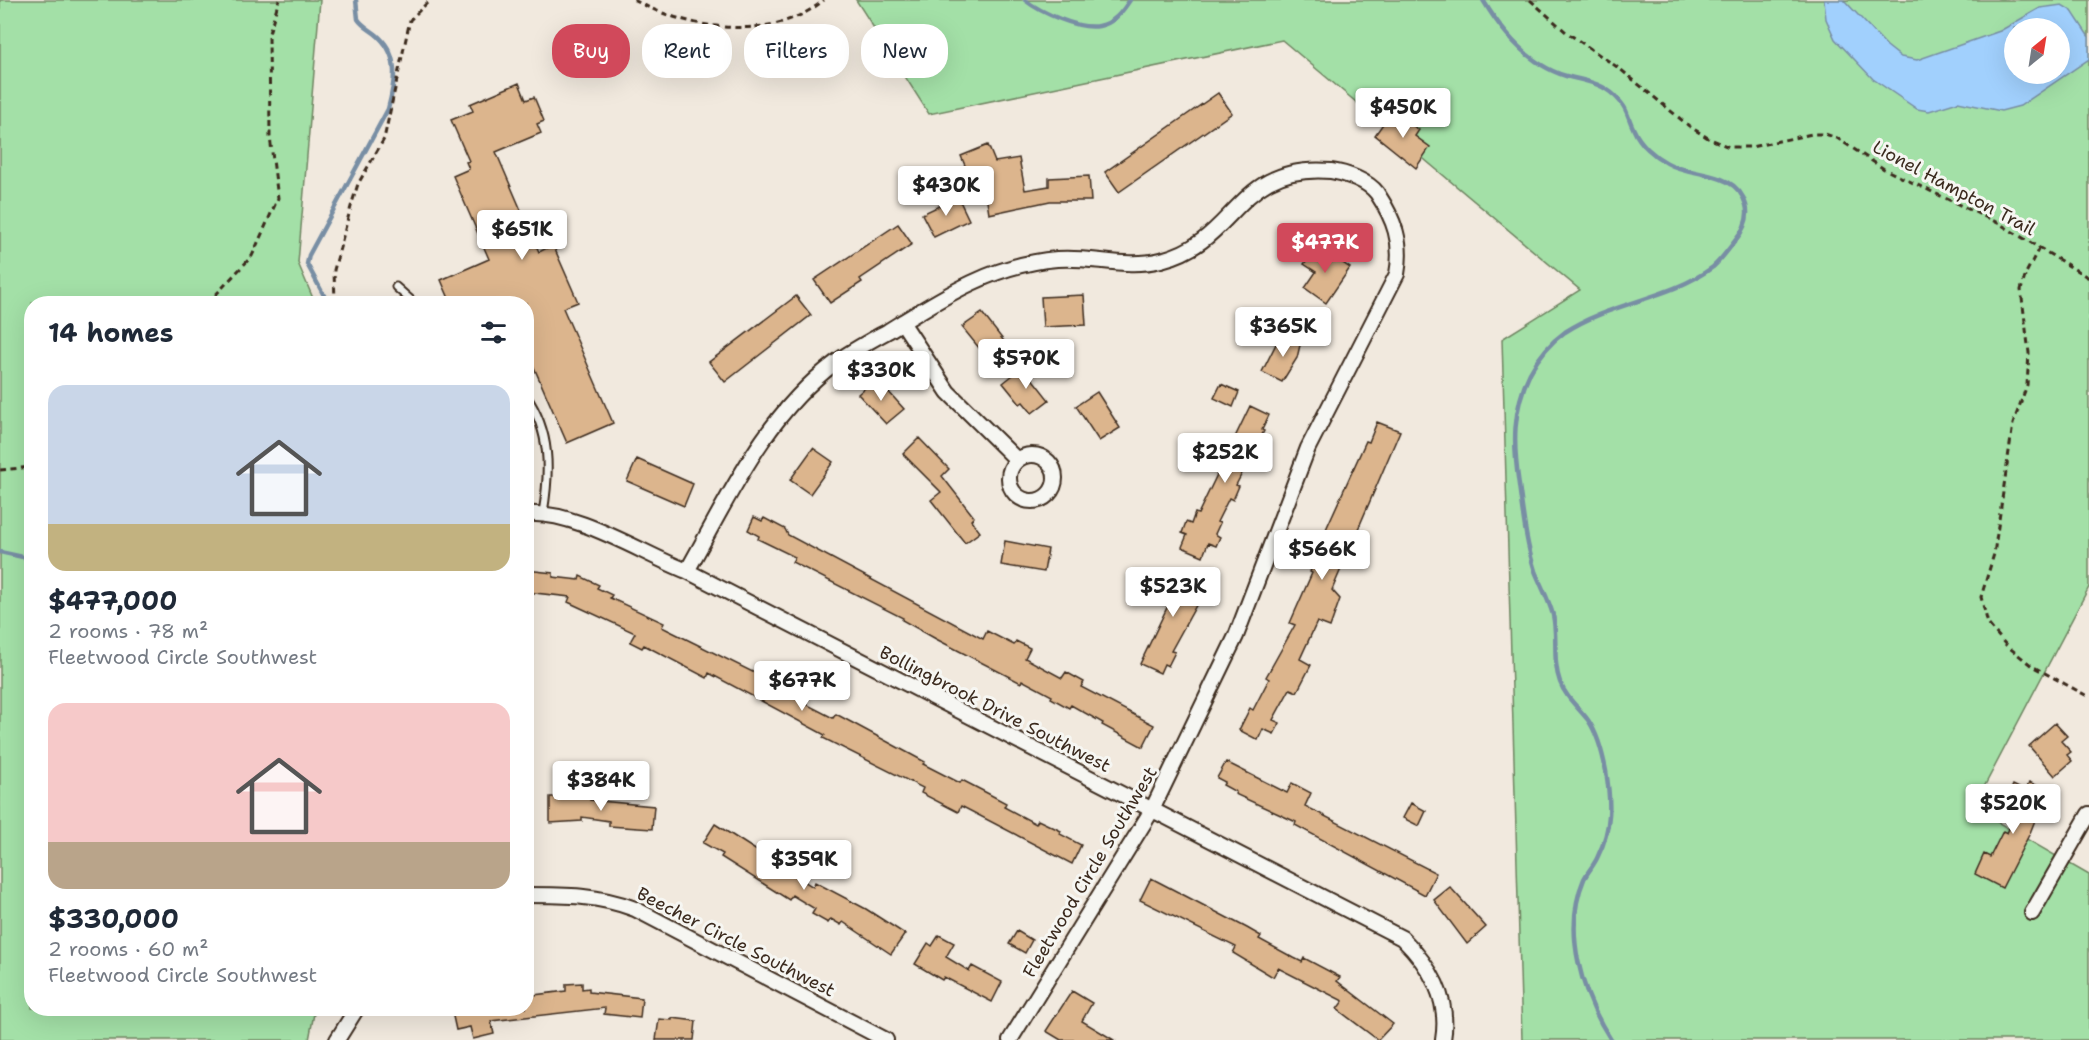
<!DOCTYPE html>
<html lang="en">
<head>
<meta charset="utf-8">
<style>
  body { margin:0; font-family:"Shantell Sans",sans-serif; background:#f2f2f3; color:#1f2937; height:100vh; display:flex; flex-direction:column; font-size:22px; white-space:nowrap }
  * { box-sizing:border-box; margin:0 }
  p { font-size:20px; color:#747a83 }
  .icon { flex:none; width:33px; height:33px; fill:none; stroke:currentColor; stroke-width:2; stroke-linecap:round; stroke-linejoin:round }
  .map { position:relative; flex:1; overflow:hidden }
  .details { position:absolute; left:24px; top:296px; width:510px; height:720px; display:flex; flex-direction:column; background:#fff; border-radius:24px; box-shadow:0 6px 24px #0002 }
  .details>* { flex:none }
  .hud { position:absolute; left:552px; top:24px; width:570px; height:54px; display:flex; gap:12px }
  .needle { width:39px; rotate:30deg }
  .buttons { position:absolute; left:2004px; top:18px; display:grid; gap:12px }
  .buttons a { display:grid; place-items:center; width:66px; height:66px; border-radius:50%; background:#fff; box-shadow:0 6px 24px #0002; font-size:30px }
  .price { position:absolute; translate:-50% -51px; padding:0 14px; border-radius:6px; background:#fff; color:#222; font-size:20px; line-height:39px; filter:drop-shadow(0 2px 3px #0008) }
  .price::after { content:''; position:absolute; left:50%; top:36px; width:18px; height:14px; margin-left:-9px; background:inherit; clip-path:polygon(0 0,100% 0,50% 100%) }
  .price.active { background:#d1495b; color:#fff }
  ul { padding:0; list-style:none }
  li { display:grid; align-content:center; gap:12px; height:318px; padding:0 24px }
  li span { display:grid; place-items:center; height:186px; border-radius:18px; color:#555 }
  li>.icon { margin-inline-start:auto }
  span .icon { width:108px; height:108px; fill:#fffc; stroke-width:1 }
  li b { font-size:26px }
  h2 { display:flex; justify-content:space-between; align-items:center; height:72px; padding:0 24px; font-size:26px }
  .tag { padding:0 21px; border-radius:24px; background:#fff; box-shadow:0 6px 24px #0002; font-size:21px; line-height:54px }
  .tag.active { background:#d1495b; color:#fff }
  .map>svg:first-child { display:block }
  .green { fill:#a3e0a7; stroke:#6f8562; stroke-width:1.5; fill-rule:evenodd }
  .water { fill:#a1d0fd; stroke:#788ea4; stroke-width:1.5; fill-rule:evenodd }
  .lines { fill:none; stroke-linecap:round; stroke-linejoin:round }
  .stream { stroke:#788ea4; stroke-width:4.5 }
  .building { fill:#dcb58d; stroke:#3b2a1e; stroke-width:1.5 }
  .lane-casing { stroke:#3b2a1e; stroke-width:11 }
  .street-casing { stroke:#3b2a1e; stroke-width:18 }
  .path { stroke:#3b2a1e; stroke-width:3; stroke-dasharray:6 4.5; stroke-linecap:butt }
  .lane { stroke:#f6f6f2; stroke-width:7 }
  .street { stroke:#f6f6f2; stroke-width:14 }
  .labels { text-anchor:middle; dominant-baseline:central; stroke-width:6; stroke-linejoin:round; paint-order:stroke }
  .street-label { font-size:18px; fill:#3b2a1e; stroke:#f6f6f2 }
</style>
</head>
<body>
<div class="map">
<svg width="2089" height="1040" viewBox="0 0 2089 1040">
  <rect width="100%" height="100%" fill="#f1e9de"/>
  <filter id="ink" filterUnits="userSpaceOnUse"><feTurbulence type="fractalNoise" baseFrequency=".0167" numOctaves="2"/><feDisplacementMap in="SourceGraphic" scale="12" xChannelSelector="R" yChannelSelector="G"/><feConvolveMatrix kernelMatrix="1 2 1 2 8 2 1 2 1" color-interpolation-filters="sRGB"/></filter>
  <g filter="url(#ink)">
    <path class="green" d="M0,0H320L298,263L315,303H32V1008H315L309,1040H0Z
      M856,0H2089V587L1973,808L2089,875V1040H1522L1502,339L1580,290L1282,40L929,114ZM2014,28H2060V74H2014Z"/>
    <path class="water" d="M1824,0H1844L1887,46L1901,57L1917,60L2000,31L2040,8L2062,5L2072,11L2089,37V59L2020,106L2001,111L1958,102L1929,111L1917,109L1873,79L1835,39L1826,19ZM2014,28H2060V74H2014Z"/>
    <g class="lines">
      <path class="stream" d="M1025,0C1040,12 1079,30 1099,26C1114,23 1122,12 1130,0
        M1483,0C1502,32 1529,65 1566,76C1584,81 1600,82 1615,96C1629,110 1626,114 1634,130C1640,144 1654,156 1667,163C1693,178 1736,169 1746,205C1750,219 1743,231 1735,241C1728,250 1721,260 1713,267C1668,300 1611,302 1565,332C1551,342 1538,358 1530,373C1512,411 1513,444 1519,485C1523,514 1526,543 1535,571C1541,586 1549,600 1553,615C1558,637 1552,660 1560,682C1566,698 1578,707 1588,720C1597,733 1603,755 1606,771C1611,801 1612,828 1598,856C1595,864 1588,871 1584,879C1562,931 1582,995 1611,1040
        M328,303L307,264L309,255L388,109C395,83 400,57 379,37C372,30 363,27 358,19L356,0
        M0,552L32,559"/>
    </g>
    <path class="building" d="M519,83L526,100L534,97L544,121L537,124L541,133L496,152L539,252L553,245L578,302L563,308L613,423L567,443L526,349V303H451L441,280L489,259L453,176L469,169L466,162L469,161L451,120L473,111L470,104Z
      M1218,93L1232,113L1119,192L1105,172Z
      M1392,111L1419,130L1415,136L1430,147L1416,168L1375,135Z
      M988,145L995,162L1019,158L1025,190L1049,186V178L1089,176L1091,201H1050L989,214L982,169L969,175L961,156Z
      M958,197L969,220L934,237L922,214Z
      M898,224L912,244L860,279L862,282L830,303L814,280Z
      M1317,245L1350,268L1326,303L1305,288L1316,272L1304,264Z
      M1084,295L1086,325L1043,327L1041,297Z
      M796,296L811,315L725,382L709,362Z
      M982,313L1007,345L988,359L962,327Z
      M1284,333L1301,341L1297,358L1282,382L1262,372L1278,340L1281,341Z
      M1023,367L1049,400L1032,413L1023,402L1020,404L1003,383Z
      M873,381L883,393L887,390L904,409L886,424L858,394Z
      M1221,384L1239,392L1233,407L1214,398Z
      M1097,392L1120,428L1099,441L1076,406Z
      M1250,406L1269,415L1262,430L1264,431L1236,485L1239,486L1233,500L1229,498L1217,522L1220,523L1215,534L1220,537L1216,546L1208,543L1203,556L1182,547L1187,535L1182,533L1186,522L1191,524L1195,513L1198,514Z
      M1377,422L1400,431L1332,590L1340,599L1330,627L1317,622L1300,659L1311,665L1297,692L1290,689L1273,720L1280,723L1274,734L1263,729L1258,740L1239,730L1250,708L1253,710L1269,679L1266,677L1295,625L1290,623L1312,573L1310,572L1327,527L1366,441L1369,442Z
      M919,438L949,469L942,476L974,517L971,520L980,532L965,543L931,500L941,492L903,454Z
      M813,448L833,462L810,494L790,480Z
      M637,459L693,484L684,506L627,481Z
      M754,517L762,521L764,518L785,529L788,535L983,639L987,631L1014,645L1016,641L1030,648L1025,658L1062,678L1066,672L1084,682L1081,687L1154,725L1143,747L1102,725L1103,723L1071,705L1069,708L1051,698L1052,696L1022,680L1021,683L936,639L902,620L903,618L792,562L795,557L758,539L759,536L748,530Z
      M1005,541L1048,549L1044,572L1001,565Z
      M1187,569L1204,578L1199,586L1205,589L1171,651L1175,652L1168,666L1164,664L1160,673L1140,664L1173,595L1159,587L1167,572L1182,579Z
      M526,570L553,573V577L579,580L580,576L599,585L597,588L612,595L610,598L664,623L662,627L668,630L771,681L803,699L802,702L833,718L836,714L925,762L923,764L960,783L962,780L987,793L1006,803L1004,807L1036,824L1038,820L1061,831L1060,834L1081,845L1072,864L961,806L958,812L921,793L923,788L823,738L825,735L709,673L707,678L644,645L642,648L630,642L635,633L568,602L570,597L526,592Z
      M2055,723L2067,736L2061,741L2071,752L2067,755L2072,761L2055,776L2029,746Z
      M1226,762L1287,793L1292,783L1311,793L1305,806L1436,873L1425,895L1295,825L1296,822L1235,794L1236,792L1223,785L1225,782L1217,778Z
      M2029,782L2047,790L2030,833L2002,888L1975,874L1984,854L1990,857L2003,831L2007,833L2019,807L2006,801L2013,785L2025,791Z
      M550,797H590V800L654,806L652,829L609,826V821L582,817V821L550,823Z
      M1411,803L1426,811L1419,826L1403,818Z
      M715,824L813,887L815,882L866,909L905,934L891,954L843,922L841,925L831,919L828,923L812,914L815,909L792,895L789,900L721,857L723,854L703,843Z
      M1151,878L1247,928L1261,936L1259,939L1294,958L1302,962L1304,958L1340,977L1337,981L1393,1024L1378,1040L1337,1009L1343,1001L1278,968L1273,977L1233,953L1236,947L1140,900Z
      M1450,887L1486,927L1467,944L1434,900Z
      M1017,931L1032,940L1025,953L1009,944Z
      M939,935L954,943L946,957L969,971L972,966L1002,982L992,1002L944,977L942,980L915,964L928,943L932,946Z
      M582,983V989L589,988V992L642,998L640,1018L604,1014L605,1008L491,1021L494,1034L473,1039L470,1027L456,1030L452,1012L470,1008H526V996L566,991V984Z
      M1072,991L1092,1003L1082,1021L1114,1040H1061L1046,1031Z
      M672,1018L696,1021L694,1040H656L659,1019L672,1020Z"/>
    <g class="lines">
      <g class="lane-casing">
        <path id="lane" d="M396,287L414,303
          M526,396C551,432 550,471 543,513"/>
      </g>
      <g class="street-casing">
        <path id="street" d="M902,322L948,392L1017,460
          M1009 478a23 23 0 1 1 46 0a23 23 0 1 1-46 0Z
          M526,514C575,510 641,553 687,571L1402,938C1430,966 1450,998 1443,1040
          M687,571C729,497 765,415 835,363C851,351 870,341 888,331C941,298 993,264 1057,259C1092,256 1126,269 1161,260C1239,241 1234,163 1331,171C1346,173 1368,181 1377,193C1394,219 1403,242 1397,274L1308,448L1236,636L1152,810L1010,1040
          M526,895C565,895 599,895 635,909L886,1040
          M2032,913L2089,814
          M337,1040L357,1008"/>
      </g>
      <path class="path" d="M634,0C689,30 773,43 824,0
        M1530,0L1566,32L1620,69L1689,126L1708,138L1729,147H1751L1812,134H1825L1837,138L1884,169L2000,224L2089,278
        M2039,248L2026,273L2021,290L2029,353L2027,385L2013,424L1994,554L1981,597L1988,624L2006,645L2032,666L2089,697
        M208,303L252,256L278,198L270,137L269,33L279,0
        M335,303L334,270L352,203L358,184L384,139L410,20L430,0
        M0,470L32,467"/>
      <use href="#lane" class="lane"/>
      <use href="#street" class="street"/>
    </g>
  </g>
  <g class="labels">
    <g class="street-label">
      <text transform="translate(1954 188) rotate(28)">Lionel Hampton Trail</text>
      <text transform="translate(995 709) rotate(27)">Bollingbrook Drive Southwest</text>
      <text transform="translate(1090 872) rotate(-59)">Fleetwood Circle Southwest</text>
      <text transform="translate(736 942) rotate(27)">Beecher Circle Southwest</text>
    </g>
  </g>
</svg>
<div class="buttons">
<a><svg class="needle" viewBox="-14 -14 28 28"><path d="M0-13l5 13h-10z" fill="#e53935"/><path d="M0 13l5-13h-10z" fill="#747a83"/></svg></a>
</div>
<b class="price" style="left:1403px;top:139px">$450K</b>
<b class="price" style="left:946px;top:217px">$430K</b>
<b class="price" style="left:522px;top:261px">$651K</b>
<b class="price active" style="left:1325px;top:274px">$477K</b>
<b class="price" style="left:1283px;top:358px">$365K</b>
<b class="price" style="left:1026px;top:390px">$570K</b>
<b class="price" style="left:881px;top:402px">$330K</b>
<b class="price" style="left:1225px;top:484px">$252K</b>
<b class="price" style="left:1322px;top:581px">$566K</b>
<b class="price" style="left:1173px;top:618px">$523K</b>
<b class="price" style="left:802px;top:712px">$677K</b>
<b class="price" style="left:601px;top:812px">$384K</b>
<b class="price" style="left:2013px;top:835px">$520K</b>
<b class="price" style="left:804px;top:891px">$359K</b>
<div class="hud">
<a class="tag active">Buy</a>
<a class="tag">Rent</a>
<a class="tag">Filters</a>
<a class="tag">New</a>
</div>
<section class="details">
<h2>14 homes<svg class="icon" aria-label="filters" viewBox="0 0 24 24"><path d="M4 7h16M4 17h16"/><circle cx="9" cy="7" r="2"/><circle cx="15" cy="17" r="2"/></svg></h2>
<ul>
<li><span style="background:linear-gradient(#c9d6e8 75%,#c2b280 0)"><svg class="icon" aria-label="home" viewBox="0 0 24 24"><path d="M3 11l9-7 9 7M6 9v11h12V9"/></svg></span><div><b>$477,000</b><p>2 rooms · 78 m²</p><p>Fleetwood Circle Southwest</p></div></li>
<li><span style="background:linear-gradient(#f6c9c9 75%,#b9a48a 0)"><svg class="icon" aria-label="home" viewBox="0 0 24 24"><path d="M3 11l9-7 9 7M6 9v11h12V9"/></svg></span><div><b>$330,000</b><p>2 rooms · 60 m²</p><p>Fleetwood Circle Southwest</p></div></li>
</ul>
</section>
</div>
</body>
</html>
